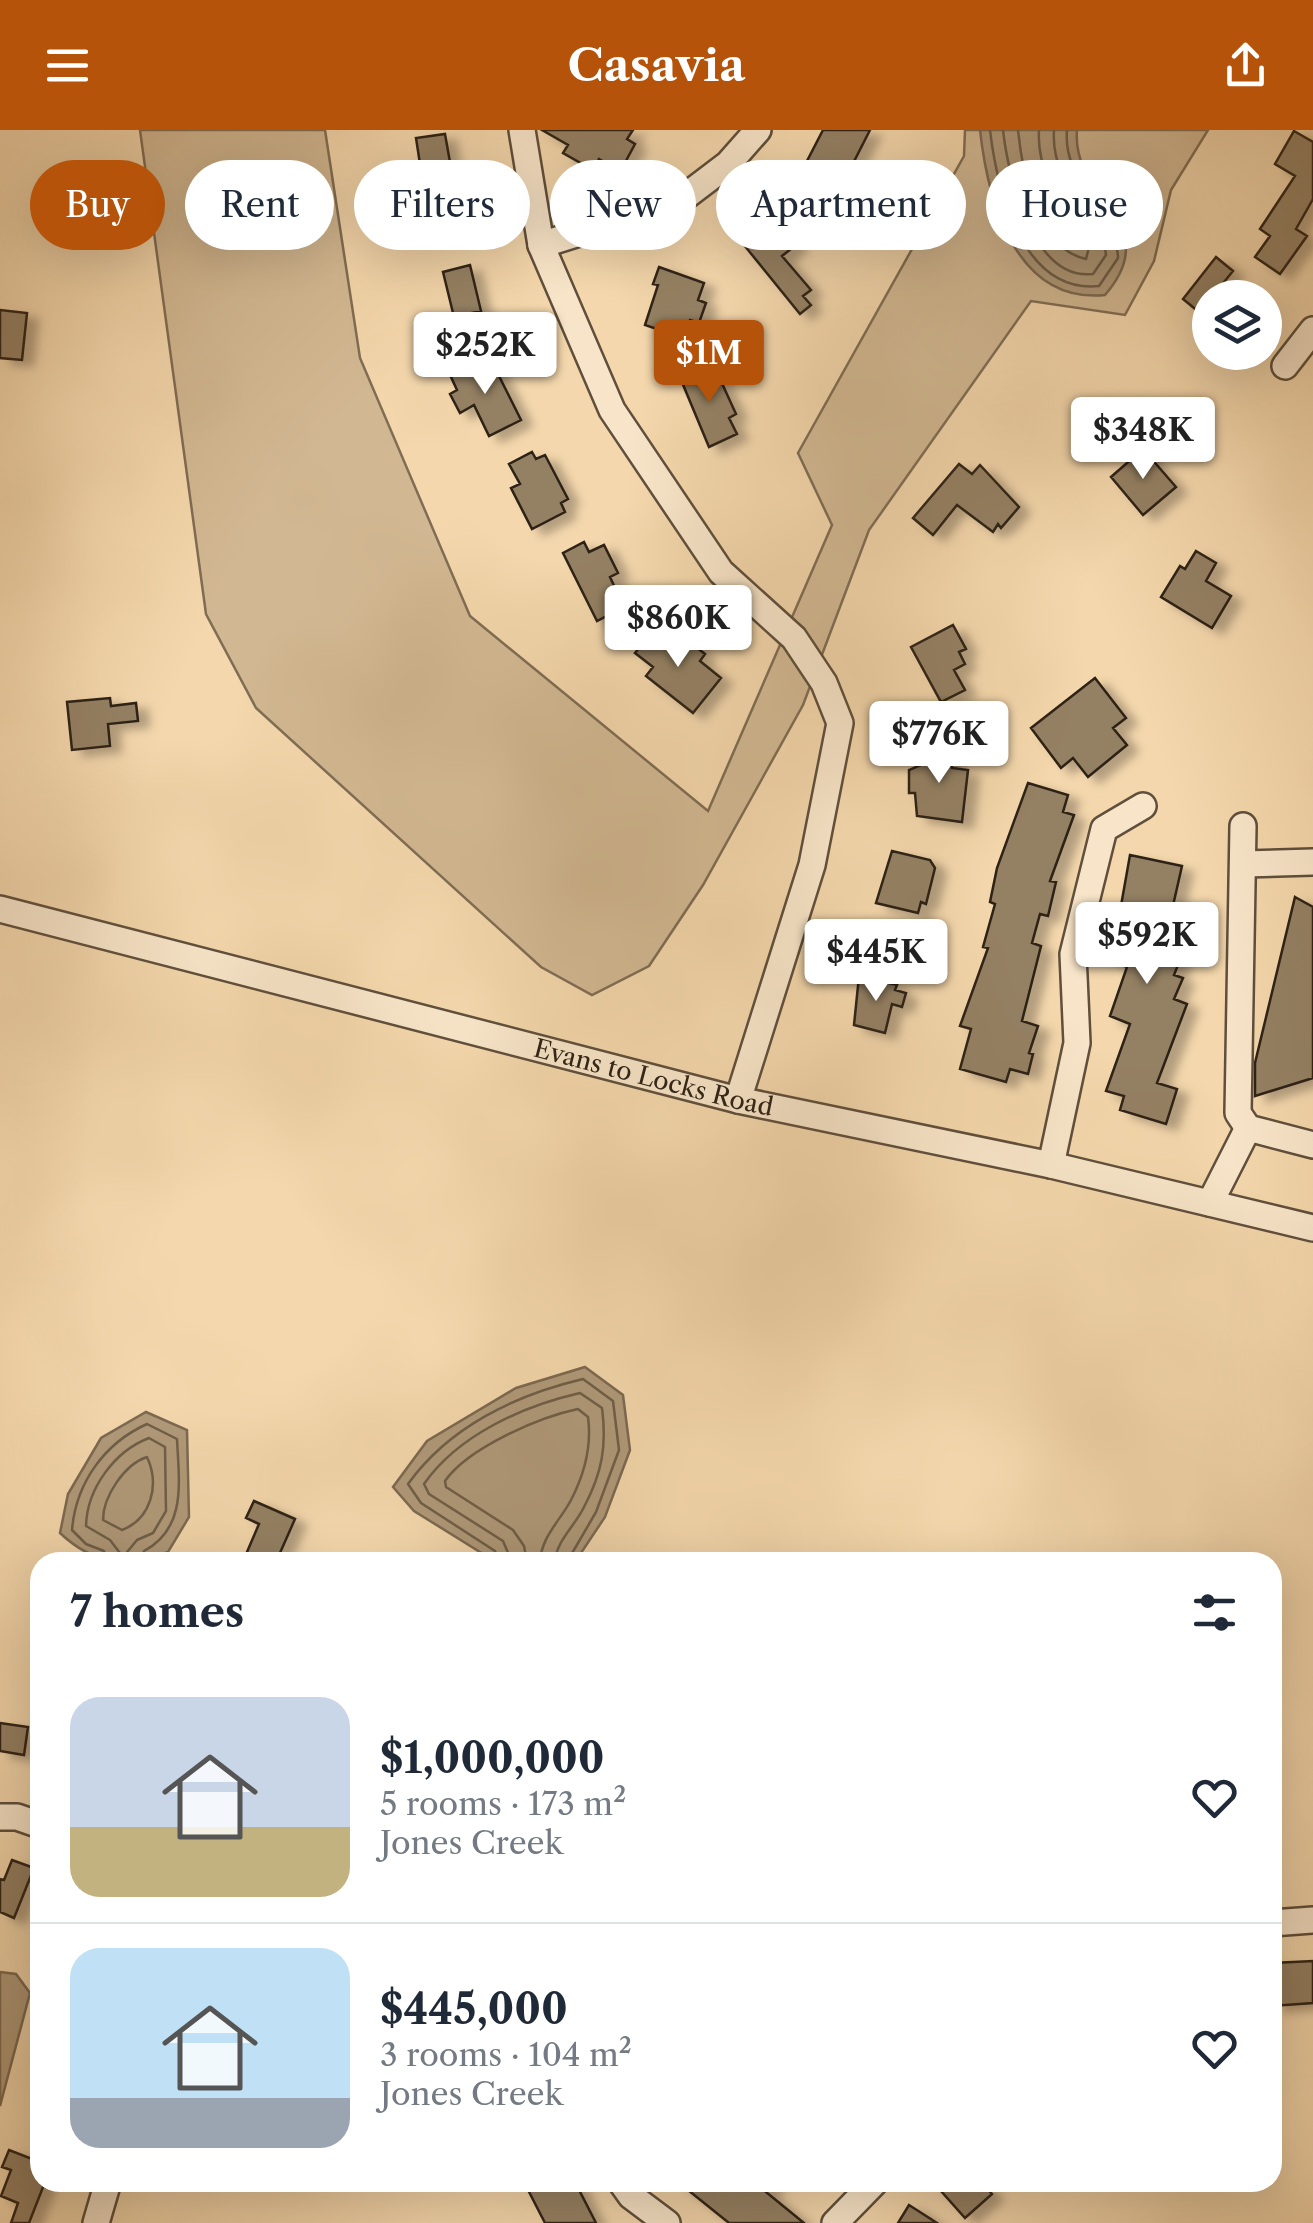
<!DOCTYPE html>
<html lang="en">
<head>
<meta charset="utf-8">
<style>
  body { margin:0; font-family:"Libre Caslon Text",serif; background:#f6f6f7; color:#1f2937; height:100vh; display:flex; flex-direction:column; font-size:38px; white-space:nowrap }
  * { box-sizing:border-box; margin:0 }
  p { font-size:32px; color:#747a83 }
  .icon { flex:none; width:55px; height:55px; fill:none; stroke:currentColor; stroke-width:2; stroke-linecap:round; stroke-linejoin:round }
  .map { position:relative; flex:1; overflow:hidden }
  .sheet { position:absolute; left:30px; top:1422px; width:1252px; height:640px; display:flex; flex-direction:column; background:#fff; border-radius:30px; box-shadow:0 10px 40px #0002 }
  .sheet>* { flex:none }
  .top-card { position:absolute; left:30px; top:30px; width:1255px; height:90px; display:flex; gap:20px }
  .buttons { position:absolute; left:1192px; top:150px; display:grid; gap:20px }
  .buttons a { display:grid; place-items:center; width:90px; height:90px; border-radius:50%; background:#fff; box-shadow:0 10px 40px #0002; font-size:50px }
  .price { position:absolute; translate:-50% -85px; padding:0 22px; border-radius:10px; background:#fff; color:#222; font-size:32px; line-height:65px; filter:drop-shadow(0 2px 5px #0008) }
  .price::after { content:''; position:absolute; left:50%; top:60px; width:30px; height:22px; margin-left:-15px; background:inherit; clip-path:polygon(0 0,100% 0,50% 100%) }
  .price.current { background:#b45309; color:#fff }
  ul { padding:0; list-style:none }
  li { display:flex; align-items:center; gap:30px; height:250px; padding:0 40px }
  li+li { border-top:2px solid #e0e1e3 }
  li span { display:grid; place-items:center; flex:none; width:280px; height:200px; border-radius:30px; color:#555 }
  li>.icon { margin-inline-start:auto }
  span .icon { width:120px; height:120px; fill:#fffc; stroke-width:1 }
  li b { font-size:42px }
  h2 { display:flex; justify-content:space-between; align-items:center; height:120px; padding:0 40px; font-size:42px }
  .tag { padding:0 35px; border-radius:45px; background:#fff; box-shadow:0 10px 40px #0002; font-size:35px; line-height:90px }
  .tag.current { background:#b45309; color:#fff }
  header { display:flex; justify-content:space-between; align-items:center; height:130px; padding:0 40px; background:#b45309; color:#fff; font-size:45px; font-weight:700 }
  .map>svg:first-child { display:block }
  .green { fill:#d2b892; stroke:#806d54; stroke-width:2.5 }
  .water { fill:#b09979; stroke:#7c6951; stroke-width:2.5 }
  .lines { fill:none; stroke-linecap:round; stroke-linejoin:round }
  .shore { stroke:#6e5e48; stroke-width:2.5 }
  .building { fill:#948064; stroke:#2d2216; stroke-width:2.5; filter:url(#shadow) }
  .minor-casing { stroke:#5f4f3c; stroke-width:30 }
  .minor { stroke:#f8e5c9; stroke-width:25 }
  .labels { text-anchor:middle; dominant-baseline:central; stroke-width:10; stroke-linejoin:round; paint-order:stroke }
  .street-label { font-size:25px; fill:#2d2216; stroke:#f8e5c9 }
</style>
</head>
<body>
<header><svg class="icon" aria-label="menu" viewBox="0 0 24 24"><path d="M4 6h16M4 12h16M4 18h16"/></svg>Casavia<svg class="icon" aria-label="share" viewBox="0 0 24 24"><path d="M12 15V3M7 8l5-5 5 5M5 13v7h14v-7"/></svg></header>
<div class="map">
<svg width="1313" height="2093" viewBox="0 0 1313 2093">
  <defs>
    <filter id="shadow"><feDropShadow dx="11" dy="6" stdDeviation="5" flood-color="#0004"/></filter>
  </defs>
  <rect width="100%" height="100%" fill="#f4d7ac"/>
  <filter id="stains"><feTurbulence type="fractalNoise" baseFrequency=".002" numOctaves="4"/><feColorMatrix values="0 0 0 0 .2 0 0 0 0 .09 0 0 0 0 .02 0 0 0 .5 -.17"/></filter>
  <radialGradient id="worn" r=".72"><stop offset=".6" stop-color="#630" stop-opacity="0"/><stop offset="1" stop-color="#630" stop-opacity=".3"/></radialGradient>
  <path class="green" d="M140,0H325L360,228L470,486L708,681L832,395L798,323L964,26L965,0H1208L1171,60L1154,131L1125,185L1031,171L869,400L803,575L703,755L649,836L592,865L541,837L256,578L206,484Z"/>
  <path class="water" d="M980,0H1077C1071,72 1167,93 1105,165C1016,174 988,72 980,0Z
    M585,1237L623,1265L630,1320L605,1387L575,1432H496L414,1381L393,1357L427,1311L516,1258Z
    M146,1282L187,1300L189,1387L168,1422C125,1437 94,1435 60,1403L68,1364L101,1308Z
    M0,1842L16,1844L30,1863L0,1976Z"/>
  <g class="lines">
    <path class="shore" d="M990,0C997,59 1022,164 1099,156L1118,128C1117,81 1062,54 1067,0
      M1003,0C1008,45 1032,151 1093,144L1106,125C1102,85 1050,59 1054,0
      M1018,0C1022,42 1038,119 1086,129L1089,117C1066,80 1036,46 1039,0
      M149,1308L165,1317L166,1381L153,1403L137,1410L123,1427L110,1410L86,1396C87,1358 115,1321 149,1308Z
      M147,1327C160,1355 151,1389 122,1400L103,1390C103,1366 125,1334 147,1327Z
      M107,1432L104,1421L86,1414L72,1400C76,1352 105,1313 147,1294L177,1309C179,1352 187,1398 144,1421L141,1432
      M499,1432L495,1421L421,1373L408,1354C449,1297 515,1265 583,1249L613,1271L619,1320L596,1382L567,1432
      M512,1432L503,1411L429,1364L424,1354C458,1305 523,1276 580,1263L602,1278C607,1316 602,1343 584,1377C575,1396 556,1411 555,1432
      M527,1432L524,1416L513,1400L446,1357L445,1351C468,1318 539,1287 578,1279L588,1287C592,1317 585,1343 571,1370C560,1391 541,1407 540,1432"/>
  </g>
  <path class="building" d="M542,0H633L627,9L635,14L620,42L599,29L593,40L563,23L568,15Z
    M823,0H870L844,51L807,31Z
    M1294,1L1313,12V69L1296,99L1307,106L1280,144L1255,127L1270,106L1260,99L1295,46L1275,34Z
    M445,4L456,66L427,71L426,66L417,68L412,35L420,34L416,8Z
    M768,73L778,85L785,79L799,98L790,106L796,115L782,126L811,160L803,166L811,175L800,184L744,115L754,107L744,92Z
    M1216,127L1233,141L1224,152L1243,168H1210V191L1183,169Z
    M470,135L481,181L454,187L443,142Z
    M659,137L704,153L698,170L706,173L699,193L690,190L683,208L645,195L658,155L653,154Z
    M0,180L27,183L22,230L0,228Z
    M490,228L521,290L489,306L474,275L460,283L450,264L457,260L451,247Z
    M704,233L713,253L720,249L736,284L729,288L737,304L709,317L679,245Z
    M1143,319L1176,357L1143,385L1111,347Z
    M532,322L536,329L545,325L568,369L561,373L565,382L532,399L511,358L520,354L509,334Z
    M959,334L972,344L980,335L1019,377L1001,398L998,394L993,402L957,375L933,405L913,388Z
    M584,412L589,422L604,415L618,443L610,447L624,477L597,491L563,423Z
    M1196,421L1216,433L1206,451L1231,466L1212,498L1161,467L1180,436L1185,439Z
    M953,495L966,519L959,522L965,534L954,540L965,560L941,572L911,517Z
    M654,500L677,515L683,507L705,524L700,531L721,548L693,583L646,546L653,537L635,523Z
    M1095,548L1126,588L1113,598L1127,615L1088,647L1073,628L1061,638L1031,598Z
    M110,568L111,576L136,573L138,591L108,594L110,616L72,620L67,572Z
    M922,618L950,619L952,638L968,640L962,692L917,686L915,663H909V640L921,635Z
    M1028,653L1068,665L1063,682L1074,685L1050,751L1056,752L1048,786L1040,784L1032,813L1041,816L1022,891L1038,896L1029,923L1033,924L1028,944L1010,939L1006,952L960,939L971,899L960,896L988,818L983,817L995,774L990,772L997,738Z
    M892,721L930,730L935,738L926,774L921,772L918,783L876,773Z
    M1130,725L1182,736L1172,780L1180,782L1169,825L1180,830L1174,845L1183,848L1174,869L1187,874L1157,953L1177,959L1166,994L1120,980L1124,966L1106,961L1130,894L1110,886L1127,837L1106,828L1116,804Z
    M1295,767L1313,777V948L1255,966V933Z
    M859,846L897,855L895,860L906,863L902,877L892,874L885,903L854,895Z
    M254,1371L295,1389L276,1432L247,1422L259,1394L246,1388Z
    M0,1593L28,1597L24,1625L0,1621Z
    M12,1730L34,1738L14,1788L0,1782V1749L4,1750Z
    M1313,1831V1873L1272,1876V1833Z
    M9,2020L40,2032V2052H45L29,2093H11L18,2073L1,2066L11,2040L2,2037Z
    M524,2052H575L596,2093H545Z
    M678,2052H773L766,2062L804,2093H729Z
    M933,2052H982L992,2064L965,2088Z
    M909,2075L937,2093H898Z"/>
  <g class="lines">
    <g class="minor-casing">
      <g id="minor">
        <path d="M522,0L541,115L612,280L721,442L794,508L824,553L840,593L812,735L738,970"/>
        <path d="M541,115L678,72L728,34L758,0"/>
        <path d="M1285,236L1313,200"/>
        <path d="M1243,696L1238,983L1248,998"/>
        <path d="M1243,734L1313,732"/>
        <path id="s1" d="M0,779L738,970L1051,1035L1313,1098"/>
        <path d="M1051,1035L1077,913L1073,824L1104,699L1143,676"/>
        <path d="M1210,1073L1248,998L1313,1015"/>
        <path d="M0,1687H17L40,1695"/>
        <path d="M1272,1793L1313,1790"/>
        <path d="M621,2052L631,2066L667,2093"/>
        <path d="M96,2093L108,2052"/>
        <path d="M835,2093L875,2052"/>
      </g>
    </g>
    <use href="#minor" class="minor"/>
  </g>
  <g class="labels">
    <g class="street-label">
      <text stroke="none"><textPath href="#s1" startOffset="675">Evans to Locks Road</textPath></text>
    </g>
  </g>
  <rect width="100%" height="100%" filter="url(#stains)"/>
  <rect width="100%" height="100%" fill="url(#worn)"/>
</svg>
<div class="buttons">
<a><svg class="icon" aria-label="layers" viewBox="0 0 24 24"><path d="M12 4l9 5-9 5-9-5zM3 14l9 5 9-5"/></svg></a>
</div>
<b class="price" style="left:485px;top:267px">$252K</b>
<b class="price current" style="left:709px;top:275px">$1M</b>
<b class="price" style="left:1143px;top:352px">$348K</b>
<b class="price" style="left:678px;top:540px">$860K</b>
<b class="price" style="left:939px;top:656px">$776K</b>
<b class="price" style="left:1147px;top:857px">$592K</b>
<b class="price" style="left:876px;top:874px">$445K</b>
<div class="top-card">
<a class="tag current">Buy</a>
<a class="tag">Rent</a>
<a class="tag">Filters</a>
<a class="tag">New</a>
<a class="tag">Apartment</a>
<a class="tag">House</a>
</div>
<section class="sheet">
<h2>7 homes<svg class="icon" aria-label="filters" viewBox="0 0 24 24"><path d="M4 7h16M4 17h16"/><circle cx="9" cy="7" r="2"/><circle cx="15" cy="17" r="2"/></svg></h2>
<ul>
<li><span style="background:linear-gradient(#c9d6e8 65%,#c2b280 0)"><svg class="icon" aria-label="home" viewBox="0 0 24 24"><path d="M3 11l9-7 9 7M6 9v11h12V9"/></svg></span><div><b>$1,000,000</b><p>5 rooms · 173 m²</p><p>Jones Creek</p></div><svg class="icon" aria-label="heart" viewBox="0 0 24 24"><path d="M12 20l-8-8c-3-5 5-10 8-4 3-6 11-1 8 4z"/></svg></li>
<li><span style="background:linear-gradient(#bfe0f5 75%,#9aa5b1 0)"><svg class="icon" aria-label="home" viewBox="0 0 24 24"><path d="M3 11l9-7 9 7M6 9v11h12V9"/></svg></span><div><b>$445,000</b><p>3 rooms · 104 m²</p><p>Jones Creek</p></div><svg class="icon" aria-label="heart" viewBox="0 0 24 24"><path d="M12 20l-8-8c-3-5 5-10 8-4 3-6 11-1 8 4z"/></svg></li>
</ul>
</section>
</div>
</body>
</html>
